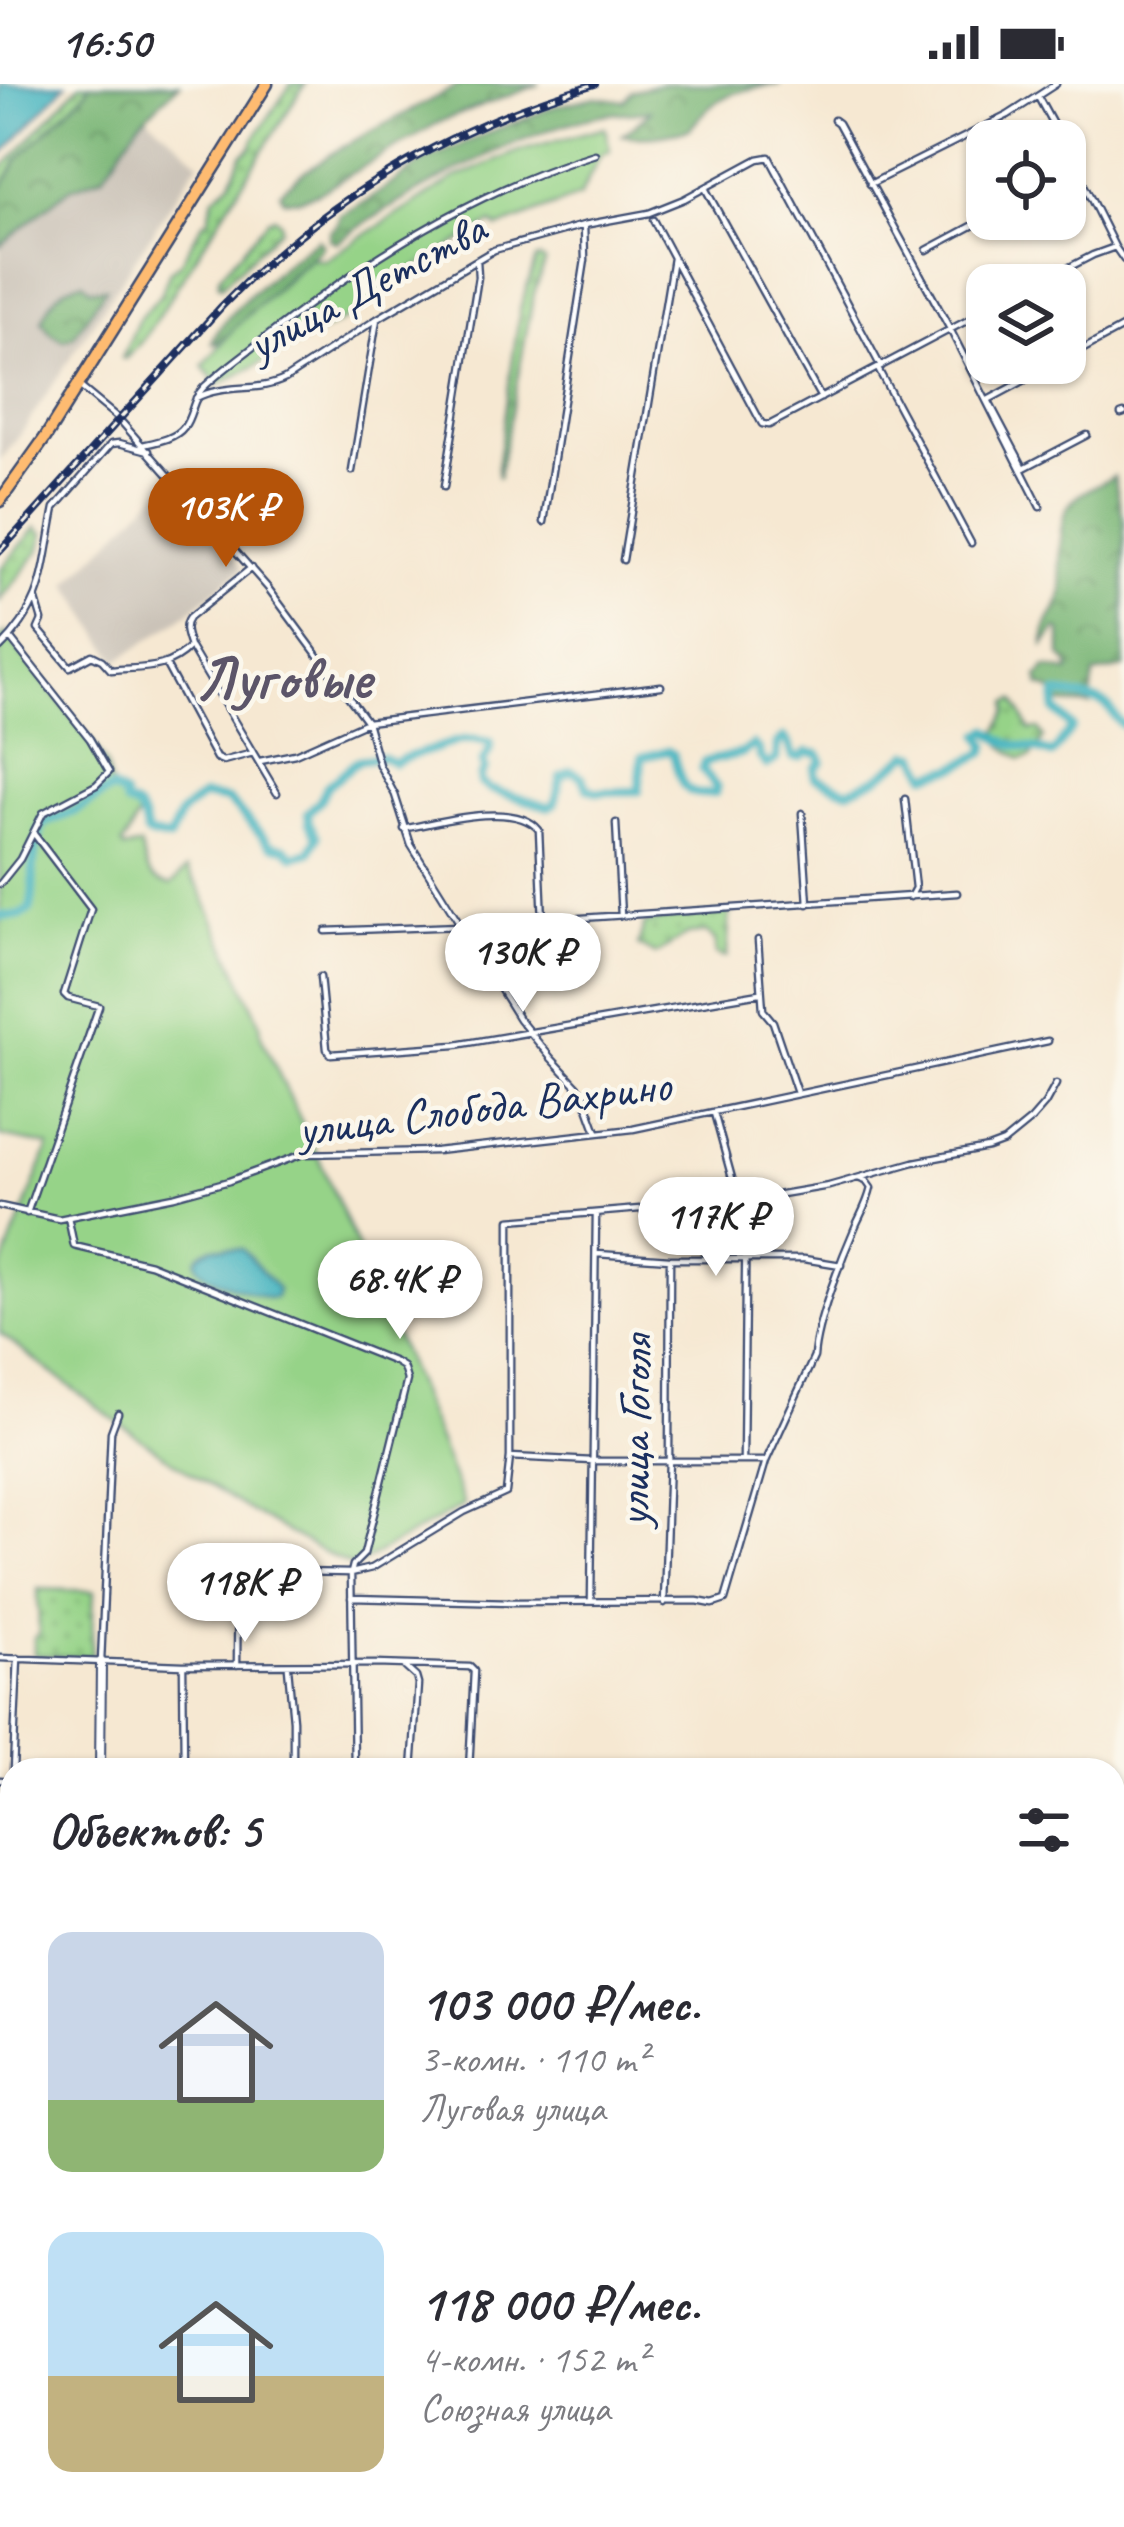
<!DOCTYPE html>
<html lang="ru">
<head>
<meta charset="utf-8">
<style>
  body { margin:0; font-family:Caveat,sans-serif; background:#f2f2f3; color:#2b2b33; height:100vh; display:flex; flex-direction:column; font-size:45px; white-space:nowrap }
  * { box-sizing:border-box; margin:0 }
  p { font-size:39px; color:#7c7c81 }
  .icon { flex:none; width:66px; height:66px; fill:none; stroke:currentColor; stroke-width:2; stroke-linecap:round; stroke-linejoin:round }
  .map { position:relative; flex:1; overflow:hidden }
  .side { position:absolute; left:0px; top:1674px; width:1125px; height:771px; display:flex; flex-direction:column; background:#fff; border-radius:36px 36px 0 0; box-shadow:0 3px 9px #0004 }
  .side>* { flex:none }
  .fabs { position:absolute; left:966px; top:36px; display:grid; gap:24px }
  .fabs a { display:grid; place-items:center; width:120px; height:120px; border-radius:24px; background:#fff; box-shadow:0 3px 9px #0004; font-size:60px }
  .price { position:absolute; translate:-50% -102px; padding:0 27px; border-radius:42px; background:#fff; color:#222; font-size:39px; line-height:78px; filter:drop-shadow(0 3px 6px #0008) }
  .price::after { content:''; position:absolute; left:50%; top:72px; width:36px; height:27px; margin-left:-18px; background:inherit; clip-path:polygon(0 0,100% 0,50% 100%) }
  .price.selected { background:#b45309; color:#fff }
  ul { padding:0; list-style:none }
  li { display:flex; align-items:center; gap:36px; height:300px; padding:0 48px }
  li span { display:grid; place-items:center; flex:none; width:336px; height:240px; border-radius:24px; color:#555 }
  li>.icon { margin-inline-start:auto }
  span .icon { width:144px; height:144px; fill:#fffc; stroke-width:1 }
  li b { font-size:51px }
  h2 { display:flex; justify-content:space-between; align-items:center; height:144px; padding:0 48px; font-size:51px }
  .status { display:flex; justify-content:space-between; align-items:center; height:84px; padding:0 60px; background:#fff; direction:ltr }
  .status svg { height:33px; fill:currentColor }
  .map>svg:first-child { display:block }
  .industrial { fill:#cbc3b8 }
  .grass { fill:url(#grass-dots); stroke:#588173; stroke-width:3 }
  .forest { fill:url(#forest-crowns); stroke:#4a7269; stroke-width:3 }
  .garden { fill:#96d388; stroke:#588173; stroke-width:3 }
  .water { fill:#45b4bf; stroke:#30728e; stroke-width:3 }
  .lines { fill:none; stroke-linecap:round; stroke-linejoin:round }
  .stream { stroke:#45b4bf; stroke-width:3 }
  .river { stroke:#45b4bf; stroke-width:9 }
  .minor-casing { stroke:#3c4b6f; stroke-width:9 }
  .tertiary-casing { stroke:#3c4b6f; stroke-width:12 }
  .secondary-casing { stroke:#3c4b6f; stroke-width:14 }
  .primary-casing { stroke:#3c4b6f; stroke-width:15 }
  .minor { stroke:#fff; stroke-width:4.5 }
  .tertiary { stroke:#fff; stroke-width:8 }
  .secondary { stroke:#ffe4c6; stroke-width:9 }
  .primary { stroke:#febb71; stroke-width:10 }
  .rail-casing { stroke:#1b2f5e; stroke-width:8 }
  .rail { stroke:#fbf7ec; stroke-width:3; stroke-dasharray:9; stroke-linecap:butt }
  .labels { text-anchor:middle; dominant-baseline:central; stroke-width:9; stroke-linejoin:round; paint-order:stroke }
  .street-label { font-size:48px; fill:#1b2f5e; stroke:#fbf7ec }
  .district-label { font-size:60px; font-weight:bold; fill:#5c5569; stroke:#fbf7ec }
</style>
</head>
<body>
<div class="status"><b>16:50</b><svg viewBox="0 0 49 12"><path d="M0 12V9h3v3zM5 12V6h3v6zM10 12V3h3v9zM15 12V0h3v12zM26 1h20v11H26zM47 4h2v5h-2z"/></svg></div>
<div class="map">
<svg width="1124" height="2443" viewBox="0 0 1124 2443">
  <defs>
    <pattern id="grass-dots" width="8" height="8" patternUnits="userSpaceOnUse" patternTransform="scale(3)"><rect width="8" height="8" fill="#96d388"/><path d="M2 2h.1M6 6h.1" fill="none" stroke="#81b578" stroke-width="1.8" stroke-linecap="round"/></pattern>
    <pattern id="forest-crowns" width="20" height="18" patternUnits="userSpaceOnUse" patternTransform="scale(3)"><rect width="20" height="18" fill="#78b574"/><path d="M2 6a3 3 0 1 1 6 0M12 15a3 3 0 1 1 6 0" fill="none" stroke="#629462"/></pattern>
  </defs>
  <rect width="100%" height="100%" fill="#fbf7ec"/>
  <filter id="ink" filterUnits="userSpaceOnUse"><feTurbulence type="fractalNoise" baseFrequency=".00833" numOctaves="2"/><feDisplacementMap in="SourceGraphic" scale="24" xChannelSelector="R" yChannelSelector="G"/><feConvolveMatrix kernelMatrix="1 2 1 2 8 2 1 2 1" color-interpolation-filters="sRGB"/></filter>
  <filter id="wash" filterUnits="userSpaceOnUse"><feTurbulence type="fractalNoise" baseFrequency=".004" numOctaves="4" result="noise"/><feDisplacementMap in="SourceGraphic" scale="48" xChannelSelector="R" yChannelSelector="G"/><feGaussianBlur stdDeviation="2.7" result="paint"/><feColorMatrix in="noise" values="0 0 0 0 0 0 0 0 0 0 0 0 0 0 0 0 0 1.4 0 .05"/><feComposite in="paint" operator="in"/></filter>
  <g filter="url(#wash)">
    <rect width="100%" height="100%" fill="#f6e8d2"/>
    <path class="industrial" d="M110,0L199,77L20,351L0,377V98Z
      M169,397L243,484L180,535L117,577L68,500Z"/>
    <path class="grass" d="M80,0H90L84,10L18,75L6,98L0,105V87Z
      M291,0H305L142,258L125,275L122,274L139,235L161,210L170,187L181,178L204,137L208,136L214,113L231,97L242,71L251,64L254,55Z
      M275,133L280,138L281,144L221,202L218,201L219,193L268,136Z
      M540,174L545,178L534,209L498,395L497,384L520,225L536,175Z
      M37,443L44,450L39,467L0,517V485Z
      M1015,616L1030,646L1039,645L1044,654L1031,673L1021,675L1005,664L995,652L1008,627V619Z
      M730,828L727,873H721L716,870L715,857L706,848L688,850L655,871L638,861L644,841C671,831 701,833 730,828Z
      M38,1505L94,1507L91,1573L34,1571V1554L39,1550Z"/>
    <path class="forest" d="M90,0H179L139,39L103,92L70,104L0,162V105L6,98L18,75L84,10Z
      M461,0H540L441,37L318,109L297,116H284L280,108L304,88L344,62Z
      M660,0H781C737,7 719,7 690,45C667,51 646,55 622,51L652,26C633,30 614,28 596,32C515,50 405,111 337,158L329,155L330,147L337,141L340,131L370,115L422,78L495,46L556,22L596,13L625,17L632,7Z
      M318,155L323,161L320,166L290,190L223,256L217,260L212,259C218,233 293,172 318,155Z
      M83,198L90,205L106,204L74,252L64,257L51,249L42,237C50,217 61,201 83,198Z
      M1114,392L1124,439V584L1094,590L1090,621L1059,619V610L1040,602L1038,593L1046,584L1069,588V581L1061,572V547L1056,545L1045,561C1043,532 1059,530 1062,509C1064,500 1059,489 1060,481C1061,465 1059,438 1067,424C1075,410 1100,400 1114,392Z
      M1113,2215L1124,2217V2321L1113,2320Z"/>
    <path class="garden" d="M605,43L610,66L600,71L580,112L498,144L492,139L381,204L383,212L348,234L218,301L203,282L237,241L311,174L325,176L455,94L521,66Z
      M5,549L90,655L106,680L112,705L124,712L126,720L136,723L141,728C132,739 132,750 122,760L124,765L140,762C146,783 148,798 171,801L187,785L200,805L260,938L261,952L321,1079L406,1276L464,1421L353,1483C226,1422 111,1335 0,1249V1189L49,1062L0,1052V554Z
      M1113,2336H1124V2443H809L808,2433H1113Z"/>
    <path class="water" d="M0,0H66L0,73Z
      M214,1163L242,1165L278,1205L275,1214H267C250,1208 158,1184 214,1163Z"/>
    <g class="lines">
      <path class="stream" d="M1113,1714L1124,1716
        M0,1737L12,1735
        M0,2277L12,2273"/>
      <path class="river" d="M40,752V746L45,739L76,727L112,705L124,712L126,720C143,724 143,735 147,750L169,755L182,728L203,712L228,716L271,761L285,764L294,772L310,768L317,753L309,739L308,729L320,716L327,702L359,676L382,673L394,679C407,672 418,670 431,666C458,657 461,653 490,658V665L482,680L485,684L480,693L481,699L489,705L549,723L555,719L561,693L571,687C582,692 584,693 587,704L597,708L639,707L642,673L668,667L673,670C681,696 680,715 715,709L717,704L702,685L704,678L743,669L753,661L759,666L760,673L767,681L776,675L777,660L784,654L789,660L793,673H801L807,668L819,670L822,677L815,684V693L848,707L879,693L909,670L918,671L927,691L954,684L984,669L987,662L981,651L988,646C1012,667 1025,659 1052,670C1055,669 1070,646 1072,643L1055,626L1056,610C1065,610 1097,615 1105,620C1115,627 1113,635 1124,642
        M0,832H20L30,825C37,803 29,781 38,758"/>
    </g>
  </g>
  <g filter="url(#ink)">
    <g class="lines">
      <g class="minor-casing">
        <path id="minor" d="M1038,13L1062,57
          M834,36L838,39L950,245L1040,423
          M1065,63L1115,163L1124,176
          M870,100L1008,31L1056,0
          M705,104L821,314
          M653,136L762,340L769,341L987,226
          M927,166L987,134
          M1035,201L1093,171L1115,163
          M1065,275L1124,243
          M1057,279L988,316L1024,384L1087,351
          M878,285L971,459
          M78,301L119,335L268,504L367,638L379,681L395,711L411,761L519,935L551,974L582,1007L597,1048
          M196,314C225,299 257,309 285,295L377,235L494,166L584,141L649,129L684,115L758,75L769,73L881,283
          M1121,330L1124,329
          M142,361C156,358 175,355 184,343C193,331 192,315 204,303C222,286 242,272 261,257C361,178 473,107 595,70
          M352,387L377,235
          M444,403L478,193L477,176
          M544,438L585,176L584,141
          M623,476L673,174
          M36,516L42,536L38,545L70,583L92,571L102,576L111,586C144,583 166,587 190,563C187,553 182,543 189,534L251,484
          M0,564C46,519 43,483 55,424L111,360L119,359L149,367
          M191,564L277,709
          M166,581L216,674L223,677L253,669
          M260,677L295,670L367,638L661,602
          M905,715L915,804L910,813
          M802,729L808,820
          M616,739L621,832
          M404,745C437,738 516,716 539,746L543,837
          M0,800L20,775L43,729L96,701L109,688L90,655L10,554
          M326,847L460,842L957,809
          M758,856L763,926L773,938L797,1009
          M320,893L327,965L331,970L456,961L760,909
          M714,1029L738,1116
          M0,1122L59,1135L174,1112L229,1097L303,1070L436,1067L633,1045L1048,957
          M27,1129L99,922L68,914L64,910L91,825L34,750
          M68,1133L74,1162L150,1180L395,1278L403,1283L407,1296L364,1470L353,1481L351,1489L354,1686
          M597,1170L670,1175H804L841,1181
          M510,1373L593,1377H766
          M743,1375L746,1117
          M351,1514L512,1518L697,1517L713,1520L725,1516L766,1377L814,1273C816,1239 842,1173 856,1141C862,1128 868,1118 871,1104L866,1097L858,1094
          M591,1517L596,1129
          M664,1519L669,1375L670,1175
          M0,1574L183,1581L376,1580L470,1583L474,1587L469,1686
          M101,1578L111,1348L118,1329
          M183,1581L184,1686
          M237,1581L238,1487L351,1489L372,1484L464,1428L506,1409L510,1373V1136L746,1116L829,1102L914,1078L988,1064L1004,1058L1031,1036L1045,1020L1056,1000
          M405,1583L416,1593L418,1600L412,1686
          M288,1584L293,1636V1686
          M13,1686L18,1574
          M0,1696L12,1697
          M11,1712L12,1697
          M0,1816L12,1817
          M0,1887H12
          M4,1887L11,1740
          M1113,1969L1124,1966
          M0,2163L3,1920
          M1113,2163L1124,2161
          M0,2188H12
          M0,2248L12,2249
          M0,2305H12
          M0,2372H12
          M0,2423H12
          M288,2433L289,2443
          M589,2433V2443
          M27,2443L28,2433
          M552,2443L554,2433"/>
      </g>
      <g class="tertiary-casing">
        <path id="tertiary" d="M100,1686L101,1578
          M79,2443L80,2433"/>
      </g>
      <g class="secondary-casing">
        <path id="secondary" d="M1113,2081L1124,2075
          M219,2443L228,2433
          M566,2443L567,2433
          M574,2443L575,2433"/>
      </g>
      <g class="primary-casing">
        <path id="primary" d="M0,417L45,354L267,0"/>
      </g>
      <use href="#minor" class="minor"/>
      <use href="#tertiary" class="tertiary"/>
      <use href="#secondary" class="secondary"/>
      <use href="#primary" class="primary"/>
      <g class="rail-casing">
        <path id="rail" d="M0,467L222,222C325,115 452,41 595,0"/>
      </g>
      <use href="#rail" class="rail"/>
    </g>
  </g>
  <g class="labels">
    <g class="street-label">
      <text transform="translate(366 202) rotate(-28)">улица Детства</text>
      <text transform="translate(484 1023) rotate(-7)">улица Слобода Вахрино</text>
      <text transform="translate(634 1347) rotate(-89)">улица Гоголя</text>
    </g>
    <g class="district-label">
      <text x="283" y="594">Луговые</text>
    </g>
  </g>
</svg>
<div class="fabs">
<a><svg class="icon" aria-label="locate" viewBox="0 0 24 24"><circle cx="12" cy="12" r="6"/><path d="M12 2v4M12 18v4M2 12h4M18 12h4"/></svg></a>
<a><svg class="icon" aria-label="layers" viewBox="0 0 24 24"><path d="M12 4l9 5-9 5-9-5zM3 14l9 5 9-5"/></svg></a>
</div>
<b class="price selected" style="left:226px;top:486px">103K ₽</b>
<b class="price" style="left:523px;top:931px">130K ₽</b>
<b class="price" style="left:716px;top:1195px">117K ₽</b>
<b class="price" style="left:400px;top:1258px">68.4K ₽</b>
<b class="price" style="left:245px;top:1561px">118K ₽</b>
<section class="side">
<h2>Объектов: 5<svg class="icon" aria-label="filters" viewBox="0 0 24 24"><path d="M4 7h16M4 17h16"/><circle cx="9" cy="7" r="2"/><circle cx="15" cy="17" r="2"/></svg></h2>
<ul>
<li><span style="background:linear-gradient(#c9d6e8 70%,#8fb573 0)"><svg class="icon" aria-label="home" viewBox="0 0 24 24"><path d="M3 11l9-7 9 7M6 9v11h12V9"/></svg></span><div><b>103 000 ₽/мес.</b><p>3-комн. · 110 m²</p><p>Луговая улица</p></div></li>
<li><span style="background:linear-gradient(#bfe0f5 60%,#c2b280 0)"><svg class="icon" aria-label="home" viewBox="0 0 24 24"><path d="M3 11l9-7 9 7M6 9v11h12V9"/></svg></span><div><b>118 000 ₽/мес.</b><p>4-комн. · 152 m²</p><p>Союзная улица</p></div></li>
</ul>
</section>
</div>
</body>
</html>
